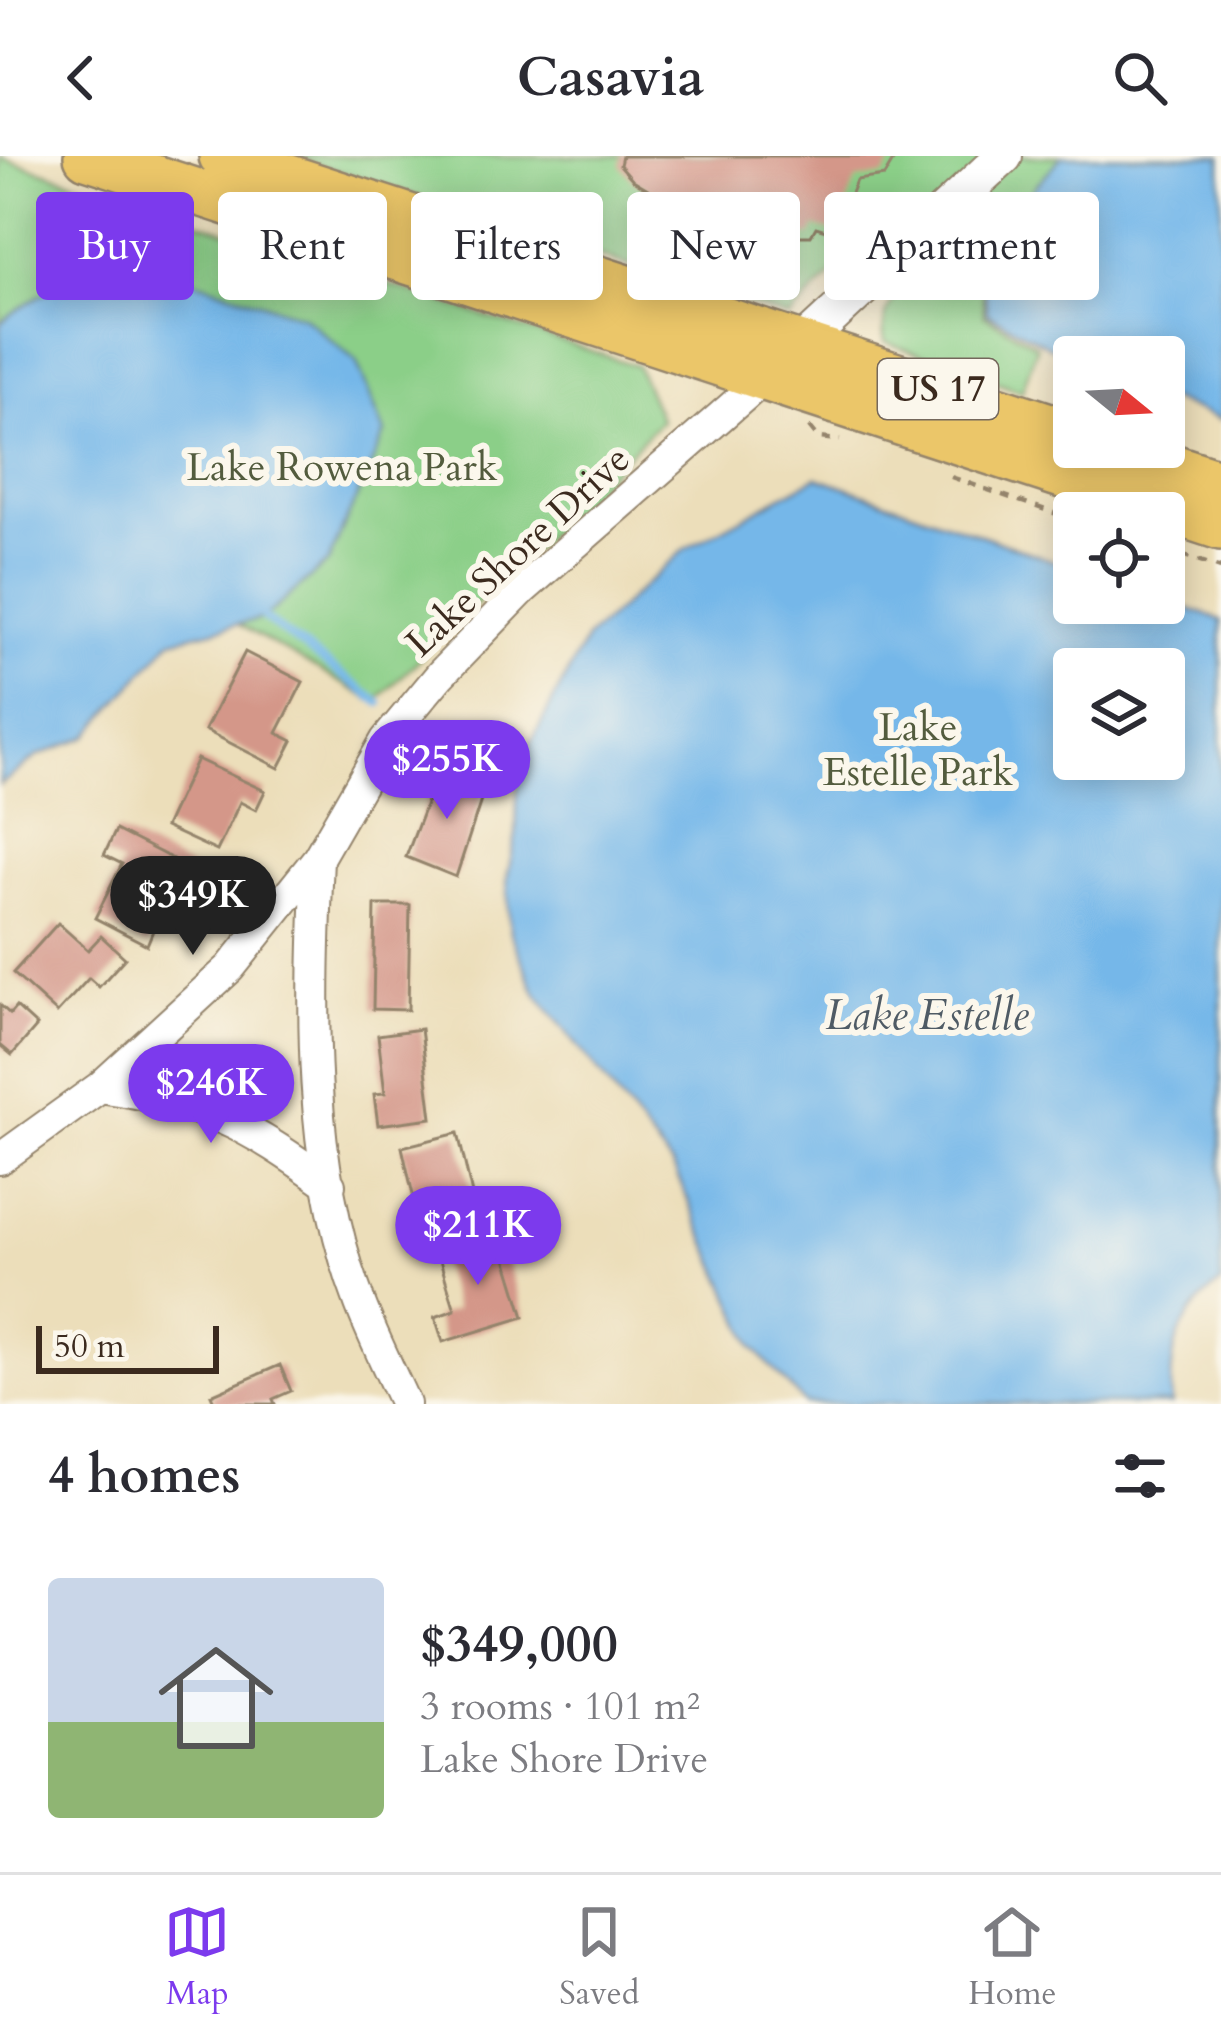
<!DOCTYPE html>
<html lang="en">
<head>
<meta charset="utf-8">
<style>
  body { margin:0; font-family:Cardo,serif; background:#f7f7f7; color:#2b2b33; height:100vh; display:flex; flex-direction:column; font-size:45px; white-space:nowrap }
  * { box-sizing:border-box; margin:0 }
  p { font-size:39px; color:#7c7c81 }
  .icon { flex:none; width:66px; height:66px; fill:none; stroke:currentColor; stroke-width:2; stroke-linecap:round; stroke-linejoin:round }
  .map { position:relative; height:1248px; overflow:hidden }
  .drawer { display:flex; flex-direction:column; background:#fff; flex:1 }
  .drawer>* { flex:none }
  .top-card { position:absolute; left:36px; top:36px; width:1149px; height:108px; display:flex; gap:24px }
  .needle { width:78px; rotate:108deg }
  .fabs { position:absolute; left:1053px; top:180px; display:grid; gap:24px }
  .fabs a { display:grid; place-items:center; width:132px; height:132px; border-radius:12px; background:#fff; box-shadow:0 6px 30px #0003; font-size:60px }
  .scale { position:absolute; left:36px; bottom:30px; width:183px; box-sizing:border-box; padding-left:12px; border:6px solid #3b2a1e; border-top:0; font-size:33px; line-height:42px; white-space:nowrap; color:#3b2a1e; -webkit-text-stroke:9px #fbf7ec; paint-order:stroke }
  .price { position:absolute; translate:-50% -102px; padding:0 27px; border-radius:42px; background:#7c3aed; color:#fff; font-size:39px; line-height:78px; filter:drop-shadow(0 3px 6px #0008) }
  .price::after { content:''; position:absolute; left:50%; top:72px; width:36px; height:27px; margin-left:-18px; background:inherit; clip-path:polygon(0 0,100% 0,50% 100%) }
  .price.on { background:#222; color:#fff }
  ul { padding:0; list-style:none }
  li { display:flex; align-items:center; gap:36px; height:300px; padding:0 48px }
  li span { display:grid; place-items:center; flex:none; width:336px; height:240px; border-radius:12px; color:#555 }
  li>.icon { margin-inline-start:auto }
  span .icon { width:144px; height:144px; fill:#fffc; stroke-width:1 }
  li b { font-size:51px }
  h2 { display:flex; justify-content:space-between; align-items:center; height:144px; padding:0 48px; font-size:51px }
  .chip { padding:0 42px; border-radius:12px; background:#fff; box-shadow:0 6px 30px #0003; font-size:42px; line-height:108px }
  .chip.on { background:#7c3aed; color:#fff }
  header { display:flex; justify-content:space-between; align-items:center; height:156px; padding:0 48px; background:#fff; font-size:54px; font-weight:600 }
  .tabs { display:flex; justify-content:space-around; align-items:center; height:168px; border-top:3px solid #e1e1e2; background:#fff; font-size:33px; color:#7c7c81 }
  .tabs a { display:grid; justify-items:center; gap:6px }
  .tabs .on { color:#7c3aed }
  .map>svg:first-child { display:block }
  .green { fill:#8bcf88; stroke:#637c53; stroke-width:3 }
  .water { fill:#74b7e9; stroke:#587084; stroke-width:3; fill-rule:evenodd }
  .lines { fill:none; stroke-linecap:round; stroke-linejoin:round }
  .stream { stroke:#74b7e9; stroke-width:8 }
  .building { fill:#d49789 }
  .minor-casing { stroke:#94846c; stroke-width:34 }
  .tertiary-casing { stroke:#94846c; stroke-width:40 }
  .primary-casing { stroke:#94846c; stroke-width:50 }
  .path { stroke:#94846c; stroke-width:4.5; stroke-dasharray:9 9; stroke-linecap:butt }
  .minor { stroke:#fff; stroke-width:30 }
  .tertiary { stroke:#fff; stroke-width:36 }
  .primary { stroke:#ebc669; stroke-width:45 }
  .labels { text-anchor:middle; dominant-baseline:central; stroke-width:12; stroke-linejoin:round; paint-order:stroke }
  .shield { fill:#fbf7ec; stroke:#75685c; stroke-width:3 }
  .shield-label { font-size:36px; font-weight:bold; fill:#3b2a1e }
  .park-label { font-size:39px; fill:#535c3e; stroke:#fbf7ec }
  .street-label { font-size:39px; fill:#3b2a1e; stroke:#fbf7ec }
  .water-label { font-size:42px; font-style:italic; fill:#4f5b65; stroke:#fbf7ec }
</style>
</head>
<body>
<header><svg class="icon" aria-label="back" viewBox="0 0 24 24"><path d="M15 5l-7 7 7 7"/></svg>Casavia<svg class="icon" aria-label="search" viewBox="0 0 24 24"><circle cx="10" cy="10" r="6"/><path d="M15 15l6 6"/></svg></header>
<div class="map">
<svg width="1221" height="1248" viewBox="0 0 1221 1248">
  <rect width="100%" height="100%" fill="#fbf7ec"/>
  <filter id="ink" filterUnits="userSpaceOnUse"><feTurbulence type="fractalNoise" baseFrequency=".00833" numOctaves="2"/><feDisplacementMap in="SourceGraphic" scale="24" xChannelSelector="R" yChannelSelector="G"/><feConvolveMatrix kernelMatrix="1 2 1 2 8 2 1 2 1" color-interpolation-filters="sRGB"/></filter>
  <filter id="wash" filterUnits="userSpaceOnUse"><feTurbulence type="fractalNoise" baseFrequency=".004" numOctaves="4" result="noise"/><feDisplacementMap in="SourceGraphic" scale="48" xChannelSelector="R" yChannelSelector="G"/><feGaussianBlur stdDeviation="2.7" result="paint"/><feColorMatrix in="noise" values="0 0 0 0 0 0 0 0 0 0 0 0 0 0 0 0 0 1.4 0 .05"/><feComposite in="paint" operator="in"/></filter>
  <g filter="url(#wash)">
    <rect width="100%" height="100%" fill="#ecdeba"/>
    <path class="green" d="M293,0H1186L1053,121L884,66L789,162Z
      M0,1L637,210L661,264L565,364L375,546L204,449L0,385Z
      M948,89L978,99L984,159L1037,190L1022,235L885,186C874,146 922,112 948,89Z"/>
    <path class="water" d="M1062,0H1221V264L1164,241V201L1074,204L987,157L980,93Z
      M141,107L303,160L356,205L385,277L328,406L264,462L171,484L88,580L38,600L0,629V167C49,128 80,118 141,107Z
      M817,321L1074,412V447L1164,444L1221,464V1127C1177,1161 1168,1195 1172,1248H805L753,1191L673,1010L537,839L510,777L507,722L516,678L518,611L586,483L685,393ZM1164,513V603H1074V513Z"/>
    <g class="lines">
      <path class="stream" d="M264,462L380,547
        M435,568L518,611"/>
    </g>
    <g id="blocks">
      <path class="building" d="M622,0H896L884,20L856,24L836,77L816,71L811,80H769L688,57L633,24L620,9Z
        M245,496L303,526L277,577L293,585L279,612L205,574Z
        M197,603L265,635L256,654L240,646L217,695L165,671Z
        M440,611L486,629L456,721L406,701Z
        M116,674L210,722L195,751L168,738L147,789L95,762L122,708L104,699Z
        M375,749H410L408,854L373,853Z
        M58,767L88,794L101,780L125,802L99,831L89,822L57,857L13,817Z
        M0,849L10,858L16,851L37,870L12,899L0,889Z
        M421,873L432,962L378,969L374,938L385,937L378,879Z
        M458,977L478,1065L422,1078L402,991Z
        M498,1076L524,1161L443,1186L435,1161L455,1154L437,1095Z
        M280,1209L291,1235L273,1243L275,1248H215L211,1239Z"/>
    </g>
  </g>
  <g filter="url(#ink)">
    <use href="#blocks" fill-opacity="0" stroke="#94846c" stroke-width="3"/>
    <g class="lines">
      <g class="minor-casing">
        <path id="minor" d="M318,702C312,848 306,1008 360,1147C373,1181 390,1215 405,1248
          M100,931C205,947 245,967 330,1029
          M0,1003L100,931L230,812L318,702L386,584L440,519L521,435L766,221"/>
      </g>
      <g class="tertiary-casing">
        <path id="tertiary" d="M786,203L1004,0"/>
      </g>
      <g class="primary-casing">
        <path id="primary" d="M87,0L1221,371
          M222,0L1074,278
          M1112,291L1221,327"/>
      </g>
      <path class="path" d="M809,271L818,282L840,284
        M951,321L1074,364
        M1164,393L1221,412"/>
      <use href="#minor" class="minor"/>
      <use href="#tertiary" class="tertiary"/>
      <use href="#primary" class="primary"/>
    </g>
  </g>
  <g class="labels">
    <rect class="shield" x="878" y="203" width="120" height="60" rx="9"/>
    <g class="shield-label">
      <text x="938" y="233">US 17</text>
    </g>
    <g class="park-label">
      <text x="342" y="311">Lake Rowena Park</text>
      <text x="918" y="571">Lake<tspan x="918" dy="45">Estelle Park</tspan></text>
    </g>
    <g class="street-label">
      <text transform="translate(518 395) rotate(-43)">Lake Shore Drive</text>
    </g>
    <g class="water-label">
      <text x="927" y="859">Lake Estelle</text>
    </g>
  </g>
</svg>
<div class="fabs">
<a><svg class="needle" viewBox="-14 -14 28 28"><path d="M0-13l5 13h-10z" fill="#e53935"/><path d="M0 13l5-13h-10z" fill="#7c7c81"/></svg></a>
<a><svg class="icon" aria-label="locate" viewBox="0 0 24 24"><circle cx="12" cy="12" r="6"/><path d="M12 2v4M12 18v4M2 12h4M18 12h4"/></svg></a>
<a><svg class="icon" aria-label="layers" viewBox="0 0 24 24"><path d="M12 4l9 5-9 5-9-5zM3 14l9 5 9-5"/></svg></a>
</div>
<div class="scale">50 m</div>
<b class="price" style="left:447px;top:666px">$255K</b>
<b class="price on" style="left:193px;top:802px">$349K</b>
<b class="price" style="left:211px;top:990px">$246K</b>
<b class="price" style="left:478px;top:1132px">$211K</b>
<div class="top-card">
<a class="chip on">Buy</a>
<a class="chip">Rent</a>
<a class="chip">Filters</a>
<a class="chip">New</a>
<a class="chip">Apartment</a>
</div>
</div>
<section class="drawer">
<h2>4 homes<svg class="icon" aria-label="filters" viewBox="0 0 24 24"><path d="M4 7h16M4 17h16"/><circle cx="9" cy="7" r="2"/><circle cx="15" cy="17" r="2"/></svg></h2>
<ul>
<li><span style="background:linear-gradient(#c9d6e8 60%,#8fb573 0)"><svg class="icon" aria-label="home" viewBox="0 0 24 24"><path d="M3 11l9-7 9 7M6 9v11h12V9"/></svg></span><div><b>$349,000</b><p>3 rooms · 101 m²</p><p>Lake Shore Drive</p></div></li>
</ul>
</section>
<nav class="tabs">
<a class="on"><svg class="icon" aria-label="map" viewBox="0 0 24 24"><path d="M3 6l6-2 6 2 6-2v14l-6 2-6-2-6 2zM9 4v14M15 6v14"/></svg>Map</a>
<a><svg class="icon" aria-label="saved" viewBox="0 0 24 24"><path d="M7 4h10v16l-5-4-5 4z"/></svg>Saved</a>
<a><svg class="icon" aria-label="home" viewBox="0 0 24 24"><path d="M3 11l9-7 9 7M6 9v11h12V9"/></svg>Home</a>
</nav>
</body>
</html>
